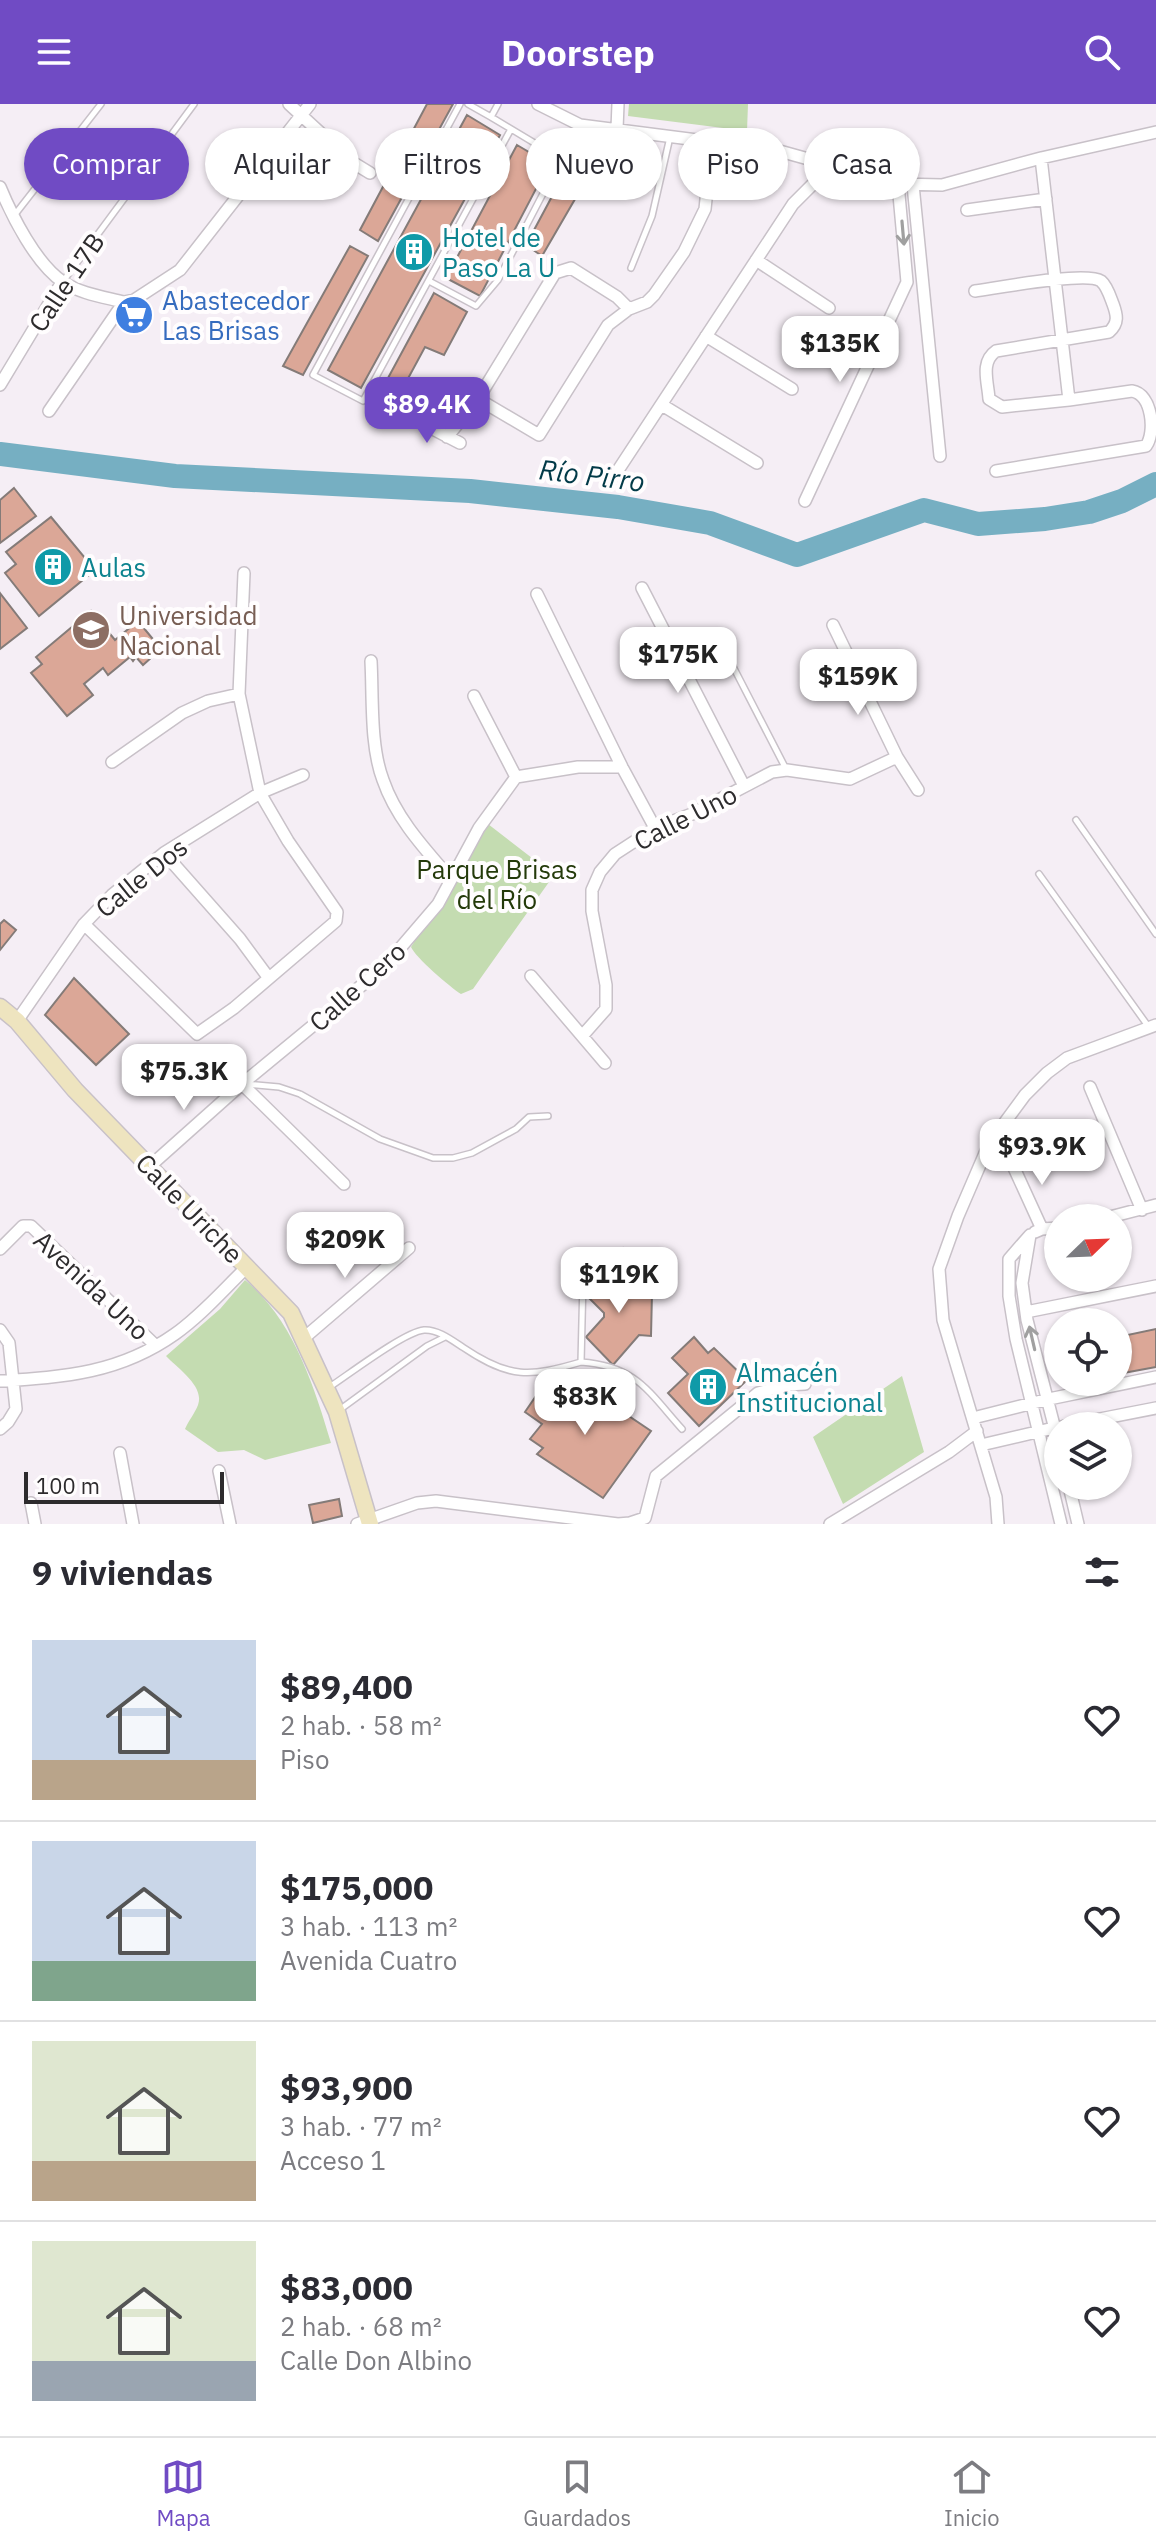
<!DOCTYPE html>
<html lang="es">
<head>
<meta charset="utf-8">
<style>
  body { margin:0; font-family:"IBM Plex Sans",sans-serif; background:#f2f2f3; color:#2b2b33; height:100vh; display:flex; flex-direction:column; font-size:30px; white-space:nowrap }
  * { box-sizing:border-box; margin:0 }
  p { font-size:26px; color:#7c7c81 }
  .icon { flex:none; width:44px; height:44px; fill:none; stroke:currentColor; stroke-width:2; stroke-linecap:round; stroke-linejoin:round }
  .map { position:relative; height:1420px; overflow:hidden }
  .drawer { display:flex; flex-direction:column; background:#fff; flex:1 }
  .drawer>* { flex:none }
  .banner { position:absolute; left:24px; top:24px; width:1108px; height:72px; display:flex; gap:16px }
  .needle { width:52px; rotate:67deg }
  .tools { position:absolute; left:1044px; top:1100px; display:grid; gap:16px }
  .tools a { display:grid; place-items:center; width:88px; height:88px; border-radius:50%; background:#fff; box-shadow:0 2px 6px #0004; font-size:40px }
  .scale { position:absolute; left:24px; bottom:20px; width:200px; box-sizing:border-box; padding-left:8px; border:4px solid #2d2b2d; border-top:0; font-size:22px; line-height:28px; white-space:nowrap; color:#2d2b2d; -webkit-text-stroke:6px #fffdfe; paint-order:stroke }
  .price { position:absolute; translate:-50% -68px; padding:0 18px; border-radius:16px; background:#fff; color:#222; font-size:26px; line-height:52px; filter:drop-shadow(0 2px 4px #0008) }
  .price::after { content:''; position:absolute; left:50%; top:48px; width:24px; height:18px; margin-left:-12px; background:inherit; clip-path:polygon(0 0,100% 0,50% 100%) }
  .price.current { background:#704bc4; color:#fff }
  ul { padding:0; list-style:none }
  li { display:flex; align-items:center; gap:24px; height:200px; padding:0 32px }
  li+li { border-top:2px solid #e1e1e2 }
  li span { display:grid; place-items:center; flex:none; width:224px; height:160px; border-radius:0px; color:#555 }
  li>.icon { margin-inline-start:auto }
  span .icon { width:96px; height:96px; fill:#fffc; stroke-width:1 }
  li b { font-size:34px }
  h2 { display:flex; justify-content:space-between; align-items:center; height:96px; padding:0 32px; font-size:34px }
  .chip { padding:0 28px; border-radius:36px; background:#fff; box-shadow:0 2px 6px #0004; font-size:28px; line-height:72px }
  .chip.current { background:#704bc4; color:#fff }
  header { display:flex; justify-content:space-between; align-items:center; height:104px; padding:0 32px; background:#704bc4; color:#fff; font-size:36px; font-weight:700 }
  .tab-bar { display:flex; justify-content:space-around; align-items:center; height:112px; border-top:2px solid #e1e1e2; background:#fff; font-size:22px; color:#7c7c81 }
  .tab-bar a { display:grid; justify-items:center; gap:4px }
  .tab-bar .current { color:#704bc4 }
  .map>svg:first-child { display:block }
  .green { fill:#c4dcb1 }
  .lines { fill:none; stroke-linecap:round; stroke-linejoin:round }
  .river { stroke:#76afc2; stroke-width:24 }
  .building { fill:#dba797; stroke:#847b78; stroke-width:2 }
  .lane-casing { stroke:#c8c1c8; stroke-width:8 }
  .street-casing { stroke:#c8c1c8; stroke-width:14 }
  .secondary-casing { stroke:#c8c1c8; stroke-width:19 }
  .lane { stroke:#fff; stroke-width:5 }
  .street { stroke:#fff; stroke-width:11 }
  .secondary { stroke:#eee4bf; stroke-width:16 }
  .oneway { stroke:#a0a0a0 }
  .labels { text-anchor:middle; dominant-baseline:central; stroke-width:8; stroke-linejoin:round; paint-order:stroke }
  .culture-label { font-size:26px; fill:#0d838f; stroke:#fffdfe; text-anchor:start }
  .street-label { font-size:26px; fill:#2d2b2d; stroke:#fffdfe }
  .shop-label { font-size:26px; fill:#366cbe; stroke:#fffdfe; text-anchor:start }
  .education-label { font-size:26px; fill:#785e54; stroke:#fffdfe; text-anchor:start }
  .park-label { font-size:26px; fill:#243a0a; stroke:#fffdfe }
  .water-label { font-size:28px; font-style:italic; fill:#023a48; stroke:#fffdfe }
</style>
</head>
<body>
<header><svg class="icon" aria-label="menu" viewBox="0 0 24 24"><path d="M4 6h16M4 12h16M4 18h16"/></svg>Doorstep<svg class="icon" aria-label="search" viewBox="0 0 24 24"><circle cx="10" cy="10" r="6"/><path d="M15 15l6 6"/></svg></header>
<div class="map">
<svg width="1156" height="1420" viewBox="0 0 1156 1420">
  <rect width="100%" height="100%" fill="#f5eef5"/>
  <path class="green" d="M629,0H748L747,27L628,12Z
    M488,720L554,771L480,875L473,885L461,890C450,883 415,853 411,843Z
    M245,1176C293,1215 314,1282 331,1339L265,1356L244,1346L218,1348L185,1325C189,1316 195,1309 198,1301C205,1282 177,1264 166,1252L220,1205Z
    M902,1272L924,1348L843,1400L813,1333Z"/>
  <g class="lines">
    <path class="river" d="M0,350L175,372L470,387L618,403L710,419L797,451L924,406L978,420L1045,415L1089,408L1122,397L1156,380"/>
  </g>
  <path class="building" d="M427,0H453L378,137L360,126Z
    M467,11L500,31L361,284L328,266Z
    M517,41L549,60L480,192L446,174Z
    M563,72L582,83L542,152L526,141Z
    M350,142L368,152L303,271L283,262Z
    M434,189L467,208L444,251L425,243L384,319L368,311Z
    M14,384L36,412L0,439V396Z
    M51,413L95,466L39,512L5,469L16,460L6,448Z
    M0,489L27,524L0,545Z
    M91,507L115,536L138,517L161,545L143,561L136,553L133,557L130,553L108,571L103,564L84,580L93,591L67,612L31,569L42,560L36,553Z
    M4,816L16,826L0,846V820Z
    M74,874L129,930L96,961L45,911Z
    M614,1162L639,1187L652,1189L651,1232L639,1231L613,1261L586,1233L604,1213V1209L586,1191Z
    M1156,1225V1263L1118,1270V1233Z
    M694,1233L708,1249L714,1244L747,1276L699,1322L668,1289L688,1270L672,1254Z
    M570,1280L596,1297L599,1292L651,1327L603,1394L537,1350L543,1344L530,1335L542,1320L525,1308L542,1283L560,1294Z
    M339,1395L342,1412L313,1419L309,1401Z"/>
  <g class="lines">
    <g class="lane-casing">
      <path id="lane" d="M460,0L313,271L363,297L511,25
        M468,0L491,13L498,0
        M13,113L101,0
        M631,164L652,112L670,33
        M64,176L194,0
        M429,177L476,202L498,176L561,55L491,13
        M724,545L786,665
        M1076,716L1156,830
        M1039,770L1148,922
        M245,980L279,983L300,990L380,1035L433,1054H453L472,1049L516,1025L529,1013L548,1012
        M581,1258C636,1262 648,1287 682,1325
        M328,1284C348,1271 404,1228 424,1226C438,1225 453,1237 464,1244C510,1275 530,1273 581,1258L583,1176L589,1165L623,1147
        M338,1307L427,1242L445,1233"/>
    </g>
    <g class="street-casing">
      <path id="street" d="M289,0L352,58L370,69
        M538,0L580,21L776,46L898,80L942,81L1041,54L1156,28
        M617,25L618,0
        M913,81L940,352
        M0,83C12,112 36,160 63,178C81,190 104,193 124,198
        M967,106L1046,95
        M756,156L829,204
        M975,187C997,184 1086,167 1101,177C1107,182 1110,192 1113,200C1117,211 1119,219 1109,228L996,247C980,258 988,278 989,295L1002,303L1069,296
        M629,205L617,193L571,164L555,169L478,295L539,331L608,221L629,205L647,198L654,191L684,148L705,105L712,38
        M706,232L792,285
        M0,281L62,178
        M662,301L757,359
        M49,307L124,198L134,196L180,166L310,0
        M410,313L460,339
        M447,333L478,295
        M996,367L1146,342C1156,328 1152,290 1132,287L1069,296L1041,54
        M609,380L793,100L832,61
        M805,397L907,178L898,80
        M642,484L744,682
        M537,490L622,663L655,724
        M833,521L897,653L918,686
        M371,557C373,594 370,642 383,676C396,714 424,744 450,774
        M474,592L516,673
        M112,658L182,609L208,597L239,590
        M164,749L240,835L268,873
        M84,820L197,930L234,904L336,817L337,808L288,737L260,689L239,590L244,469
        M531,872L605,959
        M17,917L84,820L112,791L164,749L260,689L303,671
        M583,931L606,905V881L592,807V786L600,768L615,750L655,724L692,710L772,668L787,666L850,675L897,653
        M242,980L344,1080
        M1090,983L1142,1106
        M1010,1055L1042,1125
        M149,1063L242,980L384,863L438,800L479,724L516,673L578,663H622
        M1106,1114L1156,1101
        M1035,1128L1042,1125L1058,1124
        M0,1145L23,1122H31L156,1242
        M1026,1208L1156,1182
        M0,1226L9,1239L16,1305L8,1318L0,1325
        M304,1234L409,1144
        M0,1277C65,1273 120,1269 175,1230C202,1211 224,1185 247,1163
        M973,1314L1049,1295L1156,1273
        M1064,1322L1156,1304
        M1058,1337L1027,1216L1022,1179L1030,1131L1009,1155V1192L1016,1235L1061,1420
        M981,1341L1058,1323
        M120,1349L133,1420
        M219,1367L230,1420
        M1069,1382L1078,1420
        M31,1399L35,1420
        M357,1420L417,1399L436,1397L618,1420L630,1419L645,1414L656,1372L758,1289L787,1281L805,1280
        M830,1420L949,1348L977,1327
        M998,1420L996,1393L943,1216L939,1165L958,1112L989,1040L1025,991L1047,969L1067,954L1156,921"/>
    </g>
    <g class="secondary-casing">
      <path id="secondary" d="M0,903L17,917L75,986L291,1209L337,1308L370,1420"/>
    </g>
    <use href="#lane" class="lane"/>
    <use href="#street" class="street"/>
    <use href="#secondary" class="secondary"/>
  </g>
  <defs><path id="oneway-shaft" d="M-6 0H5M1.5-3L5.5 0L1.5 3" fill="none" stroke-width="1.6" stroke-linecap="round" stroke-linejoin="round" transform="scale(2)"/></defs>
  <g class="oneway">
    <use href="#oneway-shaft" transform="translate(903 129) rotate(85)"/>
    <use href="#oneway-shaft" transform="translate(1032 1234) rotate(-103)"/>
  </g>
  <defs>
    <g id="building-disc" transform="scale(2)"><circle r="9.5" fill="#0f9aa8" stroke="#fffdfe"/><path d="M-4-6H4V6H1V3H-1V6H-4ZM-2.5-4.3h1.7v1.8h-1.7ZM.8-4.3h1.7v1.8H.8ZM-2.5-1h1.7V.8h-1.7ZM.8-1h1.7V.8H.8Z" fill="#fff"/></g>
    <g id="supermarket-disc" transform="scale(2)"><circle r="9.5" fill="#3f7fe0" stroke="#fffdfe"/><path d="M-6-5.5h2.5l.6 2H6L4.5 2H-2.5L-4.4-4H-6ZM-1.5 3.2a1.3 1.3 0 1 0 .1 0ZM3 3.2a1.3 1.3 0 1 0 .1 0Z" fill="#fff"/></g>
    <g id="university-disc" transform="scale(2)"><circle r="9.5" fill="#8d6e63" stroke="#fffdfe"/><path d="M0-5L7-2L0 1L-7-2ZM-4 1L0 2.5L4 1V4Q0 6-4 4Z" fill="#fff"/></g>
  </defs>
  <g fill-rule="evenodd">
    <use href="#building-disc" x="414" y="148"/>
    <use href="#supermarket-disc" x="134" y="211"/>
    <use href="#building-disc" x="53" y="463"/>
    <use href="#university-disc" x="91" y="526"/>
    <use href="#building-disc" x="708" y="1283"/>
  </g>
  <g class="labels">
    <g class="culture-label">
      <text x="442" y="133">Hotel de<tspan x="442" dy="30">Paso La U</tspan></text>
      <text x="81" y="463">Aulas</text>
      <text x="736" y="1268">Almacén<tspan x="736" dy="30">Institucional</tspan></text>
    </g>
    <g class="street-label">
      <text transform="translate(66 178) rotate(-56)">Calle 17B</text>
      <text transform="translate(685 713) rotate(-27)">Calle Uno</text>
      <text transform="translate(141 773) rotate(-39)">Calle Dos</text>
      <text transform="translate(357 882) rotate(-42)">Calle Cero</text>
      <text transform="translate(190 1104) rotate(46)">Calle Uriche</text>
      <text transform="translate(92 1181) rotate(43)">Avenida Uno</text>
    </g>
    <g class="shop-label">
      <text x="162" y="196">Abastecedor<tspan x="162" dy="30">Las Brisas</tspan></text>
    </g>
    <g class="education-label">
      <text x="119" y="511">Universidad<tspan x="119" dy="30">Nacional</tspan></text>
    </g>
    <g class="park-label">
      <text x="497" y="765">Parque Brisas<tspan x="497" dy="30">del Río</tspan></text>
    </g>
    <g class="water-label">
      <text transform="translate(592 371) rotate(7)">Río Pirro</text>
    </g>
  </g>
</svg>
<div class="tools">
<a><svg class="needle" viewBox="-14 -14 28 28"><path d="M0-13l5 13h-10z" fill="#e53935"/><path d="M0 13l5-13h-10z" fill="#7c7c81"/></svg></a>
<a><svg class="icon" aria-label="locate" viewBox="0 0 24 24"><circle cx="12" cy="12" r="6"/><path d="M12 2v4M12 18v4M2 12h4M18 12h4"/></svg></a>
<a><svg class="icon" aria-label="layers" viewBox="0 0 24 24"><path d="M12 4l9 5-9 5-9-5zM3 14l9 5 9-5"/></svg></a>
</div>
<div class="scale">100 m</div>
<b class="price" style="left:840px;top:280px">$135K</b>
<b class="price current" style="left:427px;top:341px">$89.4K</b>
<b class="price" style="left:678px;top:591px">$175K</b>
<b class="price" style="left:858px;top:613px">$159K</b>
<b class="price" style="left:184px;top:1008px">$75.3K</b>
<b class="price" style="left:1042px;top:1083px">$93.9K</b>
<b class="price" style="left:345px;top:1176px">$209K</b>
<b class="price" style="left:619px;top:1211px">$119K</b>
<b class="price" style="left:585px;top:1333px">$83K</b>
<div class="banner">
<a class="chip current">Comprar</a>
<a class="chip">Alquilar</a>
<a class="chip">Filtros</a>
<a class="chip">Nuevo</a>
<a class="chip">Piso</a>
<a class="chip">Casa</a>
</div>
</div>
<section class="drawer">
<h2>9 viviendas<svg class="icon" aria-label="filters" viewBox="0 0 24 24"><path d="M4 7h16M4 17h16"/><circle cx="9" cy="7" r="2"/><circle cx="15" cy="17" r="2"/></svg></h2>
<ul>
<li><span style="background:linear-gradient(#c9d6e8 75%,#b9a48a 0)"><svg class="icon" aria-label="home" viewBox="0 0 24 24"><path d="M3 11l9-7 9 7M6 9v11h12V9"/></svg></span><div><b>$89,400</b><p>2 hab. · 58 m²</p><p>Piso</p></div><svg class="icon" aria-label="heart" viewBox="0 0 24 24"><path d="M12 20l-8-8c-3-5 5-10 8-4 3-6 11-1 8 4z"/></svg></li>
<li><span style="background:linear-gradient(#c9d6e8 75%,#7fa58c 0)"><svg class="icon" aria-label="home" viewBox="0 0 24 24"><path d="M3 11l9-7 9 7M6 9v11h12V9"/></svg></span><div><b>$175,000</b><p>3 hab. · 113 m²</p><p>Avenida Cuatro</p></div><svg class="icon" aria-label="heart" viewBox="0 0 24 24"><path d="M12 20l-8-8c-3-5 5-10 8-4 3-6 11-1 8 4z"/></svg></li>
<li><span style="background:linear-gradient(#dfe7d0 75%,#b9a48a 0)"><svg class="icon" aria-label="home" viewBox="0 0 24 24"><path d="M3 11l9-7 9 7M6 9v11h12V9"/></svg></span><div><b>$93,900</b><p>3 hab. · 77 m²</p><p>Acceso 1</p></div><svg class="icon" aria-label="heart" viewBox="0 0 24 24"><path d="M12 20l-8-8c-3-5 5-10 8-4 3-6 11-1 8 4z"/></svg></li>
<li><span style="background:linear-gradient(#dfe7d0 75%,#9aa5b1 0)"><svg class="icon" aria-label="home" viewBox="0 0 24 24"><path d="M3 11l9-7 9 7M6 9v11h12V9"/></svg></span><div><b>$83,000</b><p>2 hab. · 68 m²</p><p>Calle Don Albino</p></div><svg class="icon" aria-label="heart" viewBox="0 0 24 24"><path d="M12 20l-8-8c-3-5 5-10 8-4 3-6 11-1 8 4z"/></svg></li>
</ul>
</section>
<nav class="tab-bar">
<a class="current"><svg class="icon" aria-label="map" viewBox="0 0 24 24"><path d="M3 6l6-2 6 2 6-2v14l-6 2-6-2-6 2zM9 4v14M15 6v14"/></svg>Mapa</a>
<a><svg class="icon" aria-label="saved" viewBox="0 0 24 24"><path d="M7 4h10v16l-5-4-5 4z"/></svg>Guardados</a>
<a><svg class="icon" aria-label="home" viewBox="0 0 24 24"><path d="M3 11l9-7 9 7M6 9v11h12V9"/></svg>Inicio</a>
</nav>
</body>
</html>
